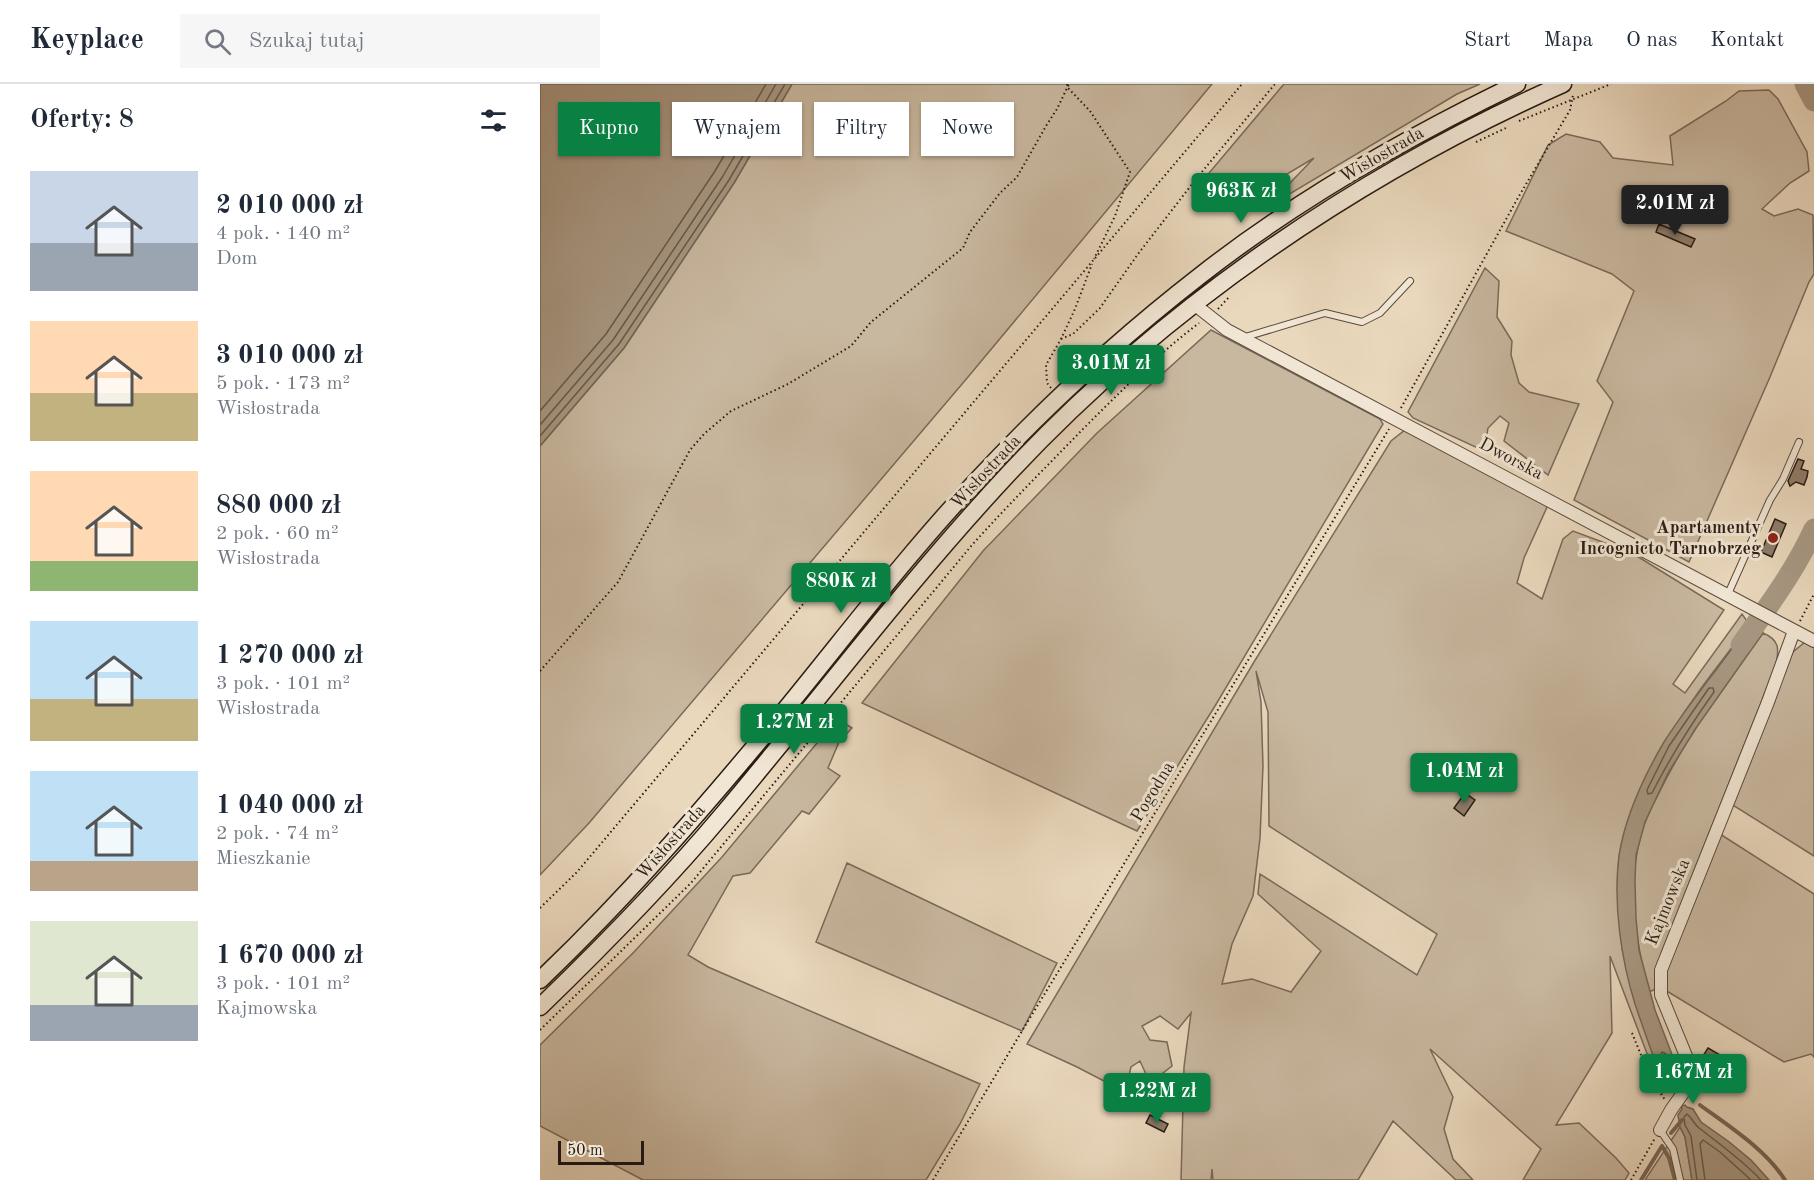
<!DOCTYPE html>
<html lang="pl">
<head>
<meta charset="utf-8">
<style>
  body { margin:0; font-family:"Old Standard TT",serif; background:#f6f6f7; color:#1f2937; height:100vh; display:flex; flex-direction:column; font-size:22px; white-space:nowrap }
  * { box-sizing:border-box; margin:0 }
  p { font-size:20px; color:#747a83 }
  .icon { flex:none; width:33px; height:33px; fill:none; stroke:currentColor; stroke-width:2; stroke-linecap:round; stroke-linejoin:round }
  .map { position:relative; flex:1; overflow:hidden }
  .sheet { display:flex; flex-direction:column; background:#fff; width:540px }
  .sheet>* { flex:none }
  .hud { position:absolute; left:18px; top:18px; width:570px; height:54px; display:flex; gap:12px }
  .scale { position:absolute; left:18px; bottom:15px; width:86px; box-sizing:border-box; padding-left:6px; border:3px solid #291b13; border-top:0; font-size:16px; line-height:21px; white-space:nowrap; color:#291b13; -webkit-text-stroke:4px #f1e6d4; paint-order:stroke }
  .price { position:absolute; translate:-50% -51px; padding:0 14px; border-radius:6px; background:#0b8043; color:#fff; font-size:20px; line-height:39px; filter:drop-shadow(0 2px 3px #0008) }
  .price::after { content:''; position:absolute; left:50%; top:36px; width:18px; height:14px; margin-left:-9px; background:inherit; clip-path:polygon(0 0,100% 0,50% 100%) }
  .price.selected { background:#222; color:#fff }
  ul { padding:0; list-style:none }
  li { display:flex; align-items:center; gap:18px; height:150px; padding:0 30px }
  li span { display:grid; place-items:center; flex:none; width:168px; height:120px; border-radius:0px; color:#555 }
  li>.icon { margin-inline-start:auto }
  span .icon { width:72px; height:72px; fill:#fffc; stroke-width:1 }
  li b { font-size:26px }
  h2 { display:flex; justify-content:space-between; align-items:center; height:72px; padding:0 30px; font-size:26px }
  .chip { padding:0 21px; border-radius:0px; background:#fff; box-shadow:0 2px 4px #0004; font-size:21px; line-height:54px }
  .chip.selected { background:#0b8043; color:#fff }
  header { display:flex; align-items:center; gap:36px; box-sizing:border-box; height:84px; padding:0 30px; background:#fff; border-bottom:2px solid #e0e1e3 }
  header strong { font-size:28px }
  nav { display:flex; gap:33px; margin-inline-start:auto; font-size:21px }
  .search { width:420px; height:54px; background:#f6f6f7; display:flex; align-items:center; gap:15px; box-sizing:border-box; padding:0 21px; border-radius:0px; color:#747a83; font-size:22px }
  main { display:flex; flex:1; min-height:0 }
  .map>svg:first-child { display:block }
  .green { fill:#c9b8a0; stroke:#796a5a; stroke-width:1.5; fill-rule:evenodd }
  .water { fill:#a89883; stroke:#756656; stroke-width:1.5 }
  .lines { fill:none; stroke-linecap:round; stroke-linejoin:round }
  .shore { stroke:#685a4b; stroke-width:1.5 }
  .stream { stroke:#756656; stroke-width:4 }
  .river { stroke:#a89883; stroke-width:21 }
  .building { fill:#8d7d6b; stroke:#291b13; stroke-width:1.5 }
  .lane-casing { stroke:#594a3e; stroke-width:8 }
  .street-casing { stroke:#594a3e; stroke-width:14 }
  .secondary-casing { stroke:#291b13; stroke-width:19 }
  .path { stroke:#291b13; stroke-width:2; stroke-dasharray:1.5 3; stroke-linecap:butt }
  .lane { stroke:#f1e6d4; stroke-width:6 }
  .street { stroke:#f1e6d4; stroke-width:12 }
  .secondary { stroke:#f1e6d4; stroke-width:16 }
  .poi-dot { fill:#8f2418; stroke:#f1e6d4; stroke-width:2 }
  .labels { text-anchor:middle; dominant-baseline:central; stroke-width:6; stroke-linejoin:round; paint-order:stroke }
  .street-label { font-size:18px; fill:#291b13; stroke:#f1e6d4 }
  .poi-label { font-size:18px; font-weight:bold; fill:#291b13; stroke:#f1e6d4; text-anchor:end }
</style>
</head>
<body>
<header>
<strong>Keyplace</strong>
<div class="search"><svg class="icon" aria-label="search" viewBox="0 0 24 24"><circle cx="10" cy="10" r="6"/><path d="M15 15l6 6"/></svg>Szukaj tutaj</div>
<nav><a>Start</a><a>Mapa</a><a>O nas</a><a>Kontakt</a></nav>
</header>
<main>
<section class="sheet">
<h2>Oferty: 8<svg class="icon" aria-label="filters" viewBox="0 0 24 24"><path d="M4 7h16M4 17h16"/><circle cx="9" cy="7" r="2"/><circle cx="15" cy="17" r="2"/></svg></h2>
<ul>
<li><span style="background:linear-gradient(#c9d6e8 60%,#9aa5b1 0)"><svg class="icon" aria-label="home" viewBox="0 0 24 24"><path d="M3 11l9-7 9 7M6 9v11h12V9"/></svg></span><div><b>2 010 000 zł</b><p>4 pok. · 140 m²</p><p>Dom</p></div></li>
<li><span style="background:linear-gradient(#ffd9b3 60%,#c2b280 0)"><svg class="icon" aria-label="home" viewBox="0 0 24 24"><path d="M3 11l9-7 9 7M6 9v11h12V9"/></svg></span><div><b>3 010 000 zł</b><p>5 pok. · 173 m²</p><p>Wisłostrada</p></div></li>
<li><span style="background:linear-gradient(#ffd9b3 75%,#8fb573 0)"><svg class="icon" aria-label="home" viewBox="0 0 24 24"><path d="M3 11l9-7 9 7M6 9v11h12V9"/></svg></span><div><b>880 000 zł</b><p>2 pok. · 60 m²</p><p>Wisłostrada</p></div></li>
<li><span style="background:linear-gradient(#bfe0f5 65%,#c2b280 0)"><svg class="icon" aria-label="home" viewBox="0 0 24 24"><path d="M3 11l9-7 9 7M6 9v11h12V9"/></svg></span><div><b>1 270 000 zł</b><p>3 pok. · 101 m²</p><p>Wisłostrada</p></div></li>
<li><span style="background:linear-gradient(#bfe0f5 75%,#b9a48a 0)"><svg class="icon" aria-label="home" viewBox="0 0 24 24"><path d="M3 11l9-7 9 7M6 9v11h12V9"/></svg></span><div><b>1 040 000 zł</b><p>2 pok. · 74 m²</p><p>Mieszkanie</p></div></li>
<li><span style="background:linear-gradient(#dfe7d0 70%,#9aa5b1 0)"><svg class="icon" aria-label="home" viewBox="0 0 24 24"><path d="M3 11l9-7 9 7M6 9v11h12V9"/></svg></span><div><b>1 670 000 zł</b><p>3 pok. · 101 m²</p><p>Kajmowska</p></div></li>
</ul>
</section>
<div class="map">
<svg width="1274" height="1096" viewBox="0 0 1274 1096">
  <rect width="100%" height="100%" fill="#ead8bd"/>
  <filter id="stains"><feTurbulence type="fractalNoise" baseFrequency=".00333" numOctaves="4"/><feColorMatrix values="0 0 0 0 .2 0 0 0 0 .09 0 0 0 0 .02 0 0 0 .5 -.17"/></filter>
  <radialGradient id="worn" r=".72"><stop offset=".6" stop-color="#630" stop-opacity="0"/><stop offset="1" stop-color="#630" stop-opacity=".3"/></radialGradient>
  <path class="green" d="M252,0H672L428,293L49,739L0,791V362L84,264L194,99Z
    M744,0H940L917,10L726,124L774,74L705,115L674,110L664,95Z
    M1229,6L1238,15L1267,68L1269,87L1250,99L1222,125L1234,132L1258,125L1273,131L1274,190L1269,198L1230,293L1149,478L1034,416L1073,318L1057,297L1094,207L1072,190L966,147L1008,61L1026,50L1060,58L1073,74L1133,81L1130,52L1186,17L1199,7Z
    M945,184L959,197L957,233L972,257L971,271L979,299L989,308L1039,320L1008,391L964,357L969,339L960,332L948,344L944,367L873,334L868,328Z
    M671,246L840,335L843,340L675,622L597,747L322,619L443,467L557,349Z
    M865,346L1008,421L984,474L977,499L1002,515L1023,455L1033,447L1092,469L1184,526L1133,600L1145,609L1202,530L1209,540C1192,565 1172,588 1155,613C1132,645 1113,677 1098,712C1089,732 1082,751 1079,773C1075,802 1080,834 1082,864C1091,911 1108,956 1124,1001L1129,1006L1122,1009L1070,872L1072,949L1016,1041L1039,1039L1076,1074L1089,1089L1085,1096H983L1001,1065L890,965L913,1013L904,1045L913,1075L933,1096H916L853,1037L818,1096H673L672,1085L671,1096H641L644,983L651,929L638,945L620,932L602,942L610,956L627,958L632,982L610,999L600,977L591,983L585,1008L537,983L487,960L714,578L851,357ZM716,587L728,628L729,742L897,850L877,891L720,790L718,810L781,867L751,908L712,895L682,900L692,860L713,812L720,754L723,682L721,618Z
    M1223,549C1240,556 1239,565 1236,581L1122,867L1116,890V905L1109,908C1096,860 1087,800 1101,751C1105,736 1112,722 1119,709C1147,651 1186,600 1223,549Z
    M1265,558L1274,561V772L1191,720L1246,581L1253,568Z
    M304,639L312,644L299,658L288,684L300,692L269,730L262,727L210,789L193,792L148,871L168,883L440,1000L420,1040L386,1096H103L0,1042V961L94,868L182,773L292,641Z
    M1180,750L1274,810V973L1271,970L1244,978L1125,906V892L1130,877Z
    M307,779L517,879L482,947L276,858Z
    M1140,1043L1145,1053L1152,1096H1105Z"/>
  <path class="water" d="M0,0H252L194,99L84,264L0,362Z
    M1218,538L1221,540L1223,549L1156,644L1128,689L1105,738L1096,771L1095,797L1096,834L1099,866L1115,926L1141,994L1137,999L1139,1004L1134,1006L1132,1003L1124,1002C1114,974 1104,947 1095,920C1081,875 1073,819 1079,772C1085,733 1104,692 1124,658C1150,617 1182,581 1209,540Z
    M1145,1021L1147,1023L1153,1025L1161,1038L1188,1057L1211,1076L1229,1096H1152L1145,1053L1140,1043L1138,1031L1142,1025L1141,1022Z"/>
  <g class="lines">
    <path class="shore" d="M0,327L66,250L175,87L226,0
      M0,341L73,256L183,92L236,0
      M0,352L79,260L189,96L245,0
      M1169,604H1173L1174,608C1151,640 1130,674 1112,709L1108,710L1107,706L1129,662Z
      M1122,968L1126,970L1134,991L1131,995L1128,994L1120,972Z
      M1157,1096L1151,1052L1145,1041L1144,1033L1147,1030C1152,1034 1154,1040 1159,1044C1181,1061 1202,1076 1221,1096
      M1165,1096L1160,1060L1163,1056L1180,1068L1211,1096"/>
    <path class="stream" d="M1160,1021C1190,1043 1225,1065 1245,1096
      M1131,1049L1142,1036
      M1101,1096L1122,1062L1129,1074L1135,1096"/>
    <path class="river" d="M1265,0L1274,17
      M1201,561C1227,524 1255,487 1274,445"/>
  </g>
  <path class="building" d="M1119,140L1155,155L1151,163L1116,148Z
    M1258,375L1264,377L1261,385L1268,387L1267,393L1264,401L1256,398L1250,402L1248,397Z
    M1235,435L1246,440L1232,473L1221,468Z
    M925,709L935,716L924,732L914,724Z
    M1168,964L1180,971L1175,979L1163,972Z
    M610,1031L628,1040L624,1048L606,1039Z"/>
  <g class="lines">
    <g class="lane-casing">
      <path id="lane" d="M702,254L785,229L822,238L840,229L870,197
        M1188,510L1230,416L1243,395L1259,358
        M1120,1046L1133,1065L1140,1096"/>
    </g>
    <g class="street-casing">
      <path id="street" d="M654,220L687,246L1274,557
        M1120,1046L1131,1026L1150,999L1151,984L1121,911V886L1228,618L1254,547"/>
    </g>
    <g class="secondary-casing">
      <path id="secondary" d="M0,896C86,814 164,724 240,632C305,553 367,470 438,395C507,321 581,253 661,191C758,115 867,53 977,0
        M0,923C64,861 126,798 183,730C279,616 369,496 471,387C626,222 816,92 1023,0"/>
    </g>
    <path class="path" d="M527,0L528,4L550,27L590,88L575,132L554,175
      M979,37L1071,0
      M936,58L966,44
      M678,225L690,212
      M521,255L533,250L560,224L598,170L656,95L735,0
      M511,304L507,299L506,281L521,255L535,225L552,180
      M861,324L979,112L1030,26L1033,11
      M1260,537L1274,510
      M0,587L78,498L150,366L164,350L191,327L248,300L311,262L331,238L423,164L430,148L460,109L477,93L506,42L517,25L529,0
      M0,824L37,788L702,0
      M0,946L151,799L432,461C468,421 506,383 543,345C580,308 617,271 659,239
      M1092,949L1110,993L1125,1016
      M393,1096L482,947L849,345
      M1091,1096L1115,1054"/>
    <use href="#lane" class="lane"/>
    <use href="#street" class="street"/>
    <use href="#secondary" class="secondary"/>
  </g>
  <circle class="poi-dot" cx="1233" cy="454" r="6"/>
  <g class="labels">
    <g class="street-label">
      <text transform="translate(842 71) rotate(-30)">Wisłostrada</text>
      <text transform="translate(971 375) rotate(28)">Dworska</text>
      <text transform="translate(446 388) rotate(-47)">Wisłostrada</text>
      <text transform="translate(613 708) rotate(-59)">Pogodna</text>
      <text transform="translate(131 758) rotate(-48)">Wisłostrada</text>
      <text transform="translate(1128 818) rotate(-68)">Kajmowska</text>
    </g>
    <g class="poi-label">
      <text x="1221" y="444">Apartamenty<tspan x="1221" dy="21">Incognicto Tarnobrzeg</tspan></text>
    </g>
  </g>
  <rect width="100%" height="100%" filter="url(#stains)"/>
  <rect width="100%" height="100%" fill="url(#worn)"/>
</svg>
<div class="scale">50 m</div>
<b class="price" style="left:701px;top:140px">963K zł</b>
<b class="price selected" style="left:1135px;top:152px">2.01M zł</b>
<b class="price" style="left:571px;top:312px">3.01M zł</b>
<b class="price" style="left:301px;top:530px">880K zł</b>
<b class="price" style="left:254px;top:671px">1.27M zł</b>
<b class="price" style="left:924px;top:720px">1.04M zł</b>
<b class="price" style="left:1153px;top:1021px">1.67M zł</b>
<b class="price" style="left:617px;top:1040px">1.22M zł</b>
<div class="hud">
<a class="chip selected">Kupno</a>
<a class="chip">Wynajem</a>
<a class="chip">Filtry</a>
<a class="chip">Nowe</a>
</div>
</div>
</main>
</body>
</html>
